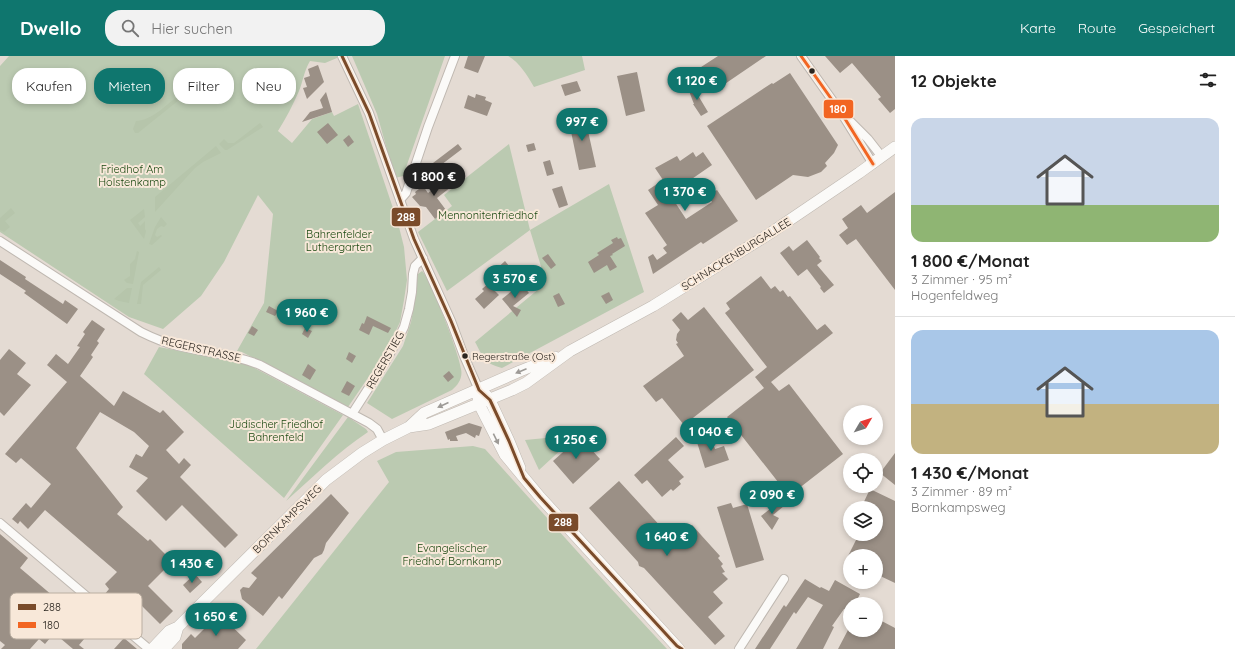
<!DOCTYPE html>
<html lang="de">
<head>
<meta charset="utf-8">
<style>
  body { margin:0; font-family:Quicksand,sans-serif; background:#f2f2f2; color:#222; height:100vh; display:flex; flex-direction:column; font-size:15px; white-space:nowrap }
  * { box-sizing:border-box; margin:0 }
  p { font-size:13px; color:#767676 }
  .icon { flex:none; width:22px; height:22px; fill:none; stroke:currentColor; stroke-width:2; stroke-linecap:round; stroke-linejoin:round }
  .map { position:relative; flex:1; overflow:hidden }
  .details { display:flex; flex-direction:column; background:#fff; width:340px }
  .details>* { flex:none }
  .top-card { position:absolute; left:12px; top:12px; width:380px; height:36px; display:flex; gap:8px }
  .needle { width:26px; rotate:51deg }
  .tools { position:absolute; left:843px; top:349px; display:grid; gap:8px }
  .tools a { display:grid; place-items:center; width:40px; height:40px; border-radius:50%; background:#fff; box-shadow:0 2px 6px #0003; font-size:20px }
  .price { position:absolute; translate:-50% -34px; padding:0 9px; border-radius:14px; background:#0f766e; color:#fff; font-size:13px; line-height:26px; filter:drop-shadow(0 1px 2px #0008) }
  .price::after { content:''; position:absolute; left:50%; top:24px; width:12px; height:9px; margin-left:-6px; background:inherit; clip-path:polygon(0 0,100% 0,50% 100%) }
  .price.current { background:#222; color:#fff }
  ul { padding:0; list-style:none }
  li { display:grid; align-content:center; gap:8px; height:212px; padding:0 16px }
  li+li { border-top:1px solid #e0e0e0 }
  li span { display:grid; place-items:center; height:124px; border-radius:12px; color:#555 }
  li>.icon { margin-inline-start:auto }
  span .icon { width:72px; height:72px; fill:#fffc; stroke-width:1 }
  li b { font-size:17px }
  h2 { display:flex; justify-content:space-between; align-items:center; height:48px; padding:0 16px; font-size:17px }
  .tag { padding:0 14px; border-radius:16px; background:#fff; box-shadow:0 2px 6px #0003; font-size:14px; line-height:36px }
  .tag.current { background:#0f766e; color:#fff }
  header { display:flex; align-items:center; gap:24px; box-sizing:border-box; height:56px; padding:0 20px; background:#0f766e; color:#fff }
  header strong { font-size:19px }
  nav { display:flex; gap:22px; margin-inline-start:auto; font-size:14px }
  .search { width:280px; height:36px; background:#f2f2f2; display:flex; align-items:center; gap:10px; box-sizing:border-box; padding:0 14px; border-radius:16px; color:#767676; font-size:15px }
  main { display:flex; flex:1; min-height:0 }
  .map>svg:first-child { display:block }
  .green { fill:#bbcab1 }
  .forest { fill:#b6c5ab }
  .building { fill:#9b9086 }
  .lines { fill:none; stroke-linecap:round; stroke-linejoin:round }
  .minor-casing { stroke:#bfb8b1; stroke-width:10 }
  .secondary-casing { stroke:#bfb8b1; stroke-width:12 }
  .minor { stroke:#fbfaf8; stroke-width:8 }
  .secondary { stroke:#fbfaf8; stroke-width:11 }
  .bus-1-casing { stroke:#f8e8d9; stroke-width:6 }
  .bus-2-casing { stroke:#f8e8d9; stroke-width:6 }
  .bus-1 { stroke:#7a4b2a; stroke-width:3 }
  .bus-2 { stroke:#f26522; stroke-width:3 }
  .oneway { fill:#9d9a96 }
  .bus-dot { fill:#2a251f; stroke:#f8e8d9; stroke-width:1.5 }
  .labels { text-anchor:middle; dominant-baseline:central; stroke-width:4; stroke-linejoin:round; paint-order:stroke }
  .bus-label { font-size:10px; fill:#2a251f; stroke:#f8e8d9; text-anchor:start }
  .park-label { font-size:11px; fill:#18470f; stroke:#f8e8d9 }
  .street-label { font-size:11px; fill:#2a251f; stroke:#f8e8d9 }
  .key { fill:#f8e8d9; stroke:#baaea1; stroke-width:1 }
  .key-label { font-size:11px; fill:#2a251f }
  .line-badge { stroke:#f8e8d9; stroke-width:1.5 }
  .badge-label { font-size:11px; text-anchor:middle; font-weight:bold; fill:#fff }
</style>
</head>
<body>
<header>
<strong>Dwello</strong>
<div class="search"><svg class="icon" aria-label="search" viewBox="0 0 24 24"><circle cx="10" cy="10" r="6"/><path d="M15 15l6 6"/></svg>Hier suchen</div>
<nav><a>Karte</a><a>Route</a><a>Gespeichert</a></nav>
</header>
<main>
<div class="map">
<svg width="895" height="593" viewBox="0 0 895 593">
  <rect width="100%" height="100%" fill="#e4dbd3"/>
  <path class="green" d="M9,0H337V2L325,7L310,5C304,15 303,25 299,35C293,49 286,62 278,75L292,87L312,63L332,56L334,60L358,48L398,167L404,191L407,224L404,244L400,266L387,294L348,351L242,296L237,295L264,247L273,158L258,139L224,206L201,240L163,273L129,261L0,176V10Z
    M352,0H445L403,120L395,122L377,58Z
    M508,0H582L585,14L534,31C527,19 520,7 508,0Z
    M509,88L530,174L609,128L644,236L502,312C483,307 484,302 475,286L546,227L530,174L447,235L418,176L452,150L444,139Z
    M422,215C430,221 460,300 461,313C463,322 458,329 452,334L392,363L367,347L403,290L411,266L416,238L417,223L418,218Z
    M159,291L247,308L343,359L284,442L144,318Z
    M348,361L366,373L368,376C338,396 313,421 286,445Z
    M577,379L539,414L525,384Z
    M473,390L485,393L594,514L667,593H256L389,426L377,405L396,396Z"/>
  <path class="forest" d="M177,41L179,44L138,77H135L133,73L136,65C153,64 164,50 177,41Z
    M260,67L263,71L227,94H225L219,88L224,83L228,87H234Z
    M216,90L221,97L203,106L195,112L155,156V141Z
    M11,152L15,157L5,165L10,171L4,176L0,174V162Z
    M144,153L145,161L138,167L140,170L145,165V173L146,175L144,183L130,164Z
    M161,161L167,168L164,171L161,170L157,173L155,179L157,181L161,179L162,180L152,189L149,188L155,171Z
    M137,195L139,196L133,228L127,227L124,224L130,220V208L135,203Z
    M159,211L161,214L143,229L141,248H137L141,226Z
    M127,232H132L129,247L119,245L114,243Z"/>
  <path class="building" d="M468,0H485L478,17L464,12Z
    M718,0H766L713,36L698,13Z
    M825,0H895V53L890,57L878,43L881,41L852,7L840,17Z
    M318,9L324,26L307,43L303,32L307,31L304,22L310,20L308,13Z
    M637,16L645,55L626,60L617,20Z
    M790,17L838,89L834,97L825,107L827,110L821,116L808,121L793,119L756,144L707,70L772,27L773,28Z
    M577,25L581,35L565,40L561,29Z
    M695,30L699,41L708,56L701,60L693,48H694L692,43L688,32Z
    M326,36L332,56L302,66L310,56L323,52L320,44Z
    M476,38L486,41L485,44L492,47L487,60L464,52L468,39L475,42Z
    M584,57L596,111L579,114L568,61Z
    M328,67L338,79L327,88L317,76Z
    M349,79L354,86L348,91L343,84Z
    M534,87L536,94L528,96L526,89Z
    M458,88L462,93L433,115L429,110Z
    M693,96L696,101L703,96L712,109L686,127L683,122L667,134L686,163L712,146L708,140L717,134L738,165L703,188L701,186L653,218L648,201L653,198L657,204L667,197L663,192L667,189L645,157L658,149L648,134L663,124L655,112L677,100L680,105Z
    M550,104L554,118L547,120L543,106Z
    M450,119L456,127L437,142L446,154L435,163L426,151L420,150L412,141L416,138L415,136L423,130L428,137Z
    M562,130L568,149L559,152L552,133Z
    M895,136V234L856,183L847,189L839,179L848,172L842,163L861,149L867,157Z
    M617,181L618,183L621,182L625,190L612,198L613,199L610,200L617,211L610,215L607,209L594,217L588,206L599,199L597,197L613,187L611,184Z
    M807,184L820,201L819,202L822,205L817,209L834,229L824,237L820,232L821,231L807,213L798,220L780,197L789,190L793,195Z
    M548,198L556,209L551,213L542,202Z
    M0,204L26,221L25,223L63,248L65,244L78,253L67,268L24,237L26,235L0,218Z
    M505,205L513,215L493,233L499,239L484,253L475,243L484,235L482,233L497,220L493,216Z
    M761,220L771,233L775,230L780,236L783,234L788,241L790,240L817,274L825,268L833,277L771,326L779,335L789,328L843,398L789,440L727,361L764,332L755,321L767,311L725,257L730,253L726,247Z
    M523,230L529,237L513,250L521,254L517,261L502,243L513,234L515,237Z
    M609,236L613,244L606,248L601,240Z
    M559,237L565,248L558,251L553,240Z
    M269,250L278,255L275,260L266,256Z
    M704,251L754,314L684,369L662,342L656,346L643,330L684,300L676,288L678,287L676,284L677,278L680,274L672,264L681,256L688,264Z
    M367,260L391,272L388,277L373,270L369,279L359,274L362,267L364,268Z
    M92,264L105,273L97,285L99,287L91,299L93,301L80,320L114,350L123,335L160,357L163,354L184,376L166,394L179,408L184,402L191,409L180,421L238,479L225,492L182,449L166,465L136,435L148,422L129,411L136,398L142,401L149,390L134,376L100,356L76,392L123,451L117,458L148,485L150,483L170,503L168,510L148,530L173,555L160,568L135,543L122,557L113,550L114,549L104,539L109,533L105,528L117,516L45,454L28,473L20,465L18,468L12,463L26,447L31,452L51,428L21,402L16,407L5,398L67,326L47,309L56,298L68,308L80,291L77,290L85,278L83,276Z
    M252,270L258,274L254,280L248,277Z
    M305,272L312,275L308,282L302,278Z
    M9,293L26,307L17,318L31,329L4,360L0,356V304Z
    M349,296L356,300L352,307L346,303Z
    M308,308L316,314L310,324L302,319Z
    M449,315L454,321L448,326L443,320Z
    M347,325L355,330L349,340L341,336Z
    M469,367L482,371L479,380L476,379L475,382L466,377L456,380L458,385H450V383L448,384L445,376Z
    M710,379L715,393L724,390L729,404L705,412L696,383Z
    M580,381L600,403L573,428L553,405Z
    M676,381L684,390L668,404L684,421L679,425L681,428L673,435L671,433L662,441L647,424L642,428L634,419Z
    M895,397V429L880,417Z
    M619,425L674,485L692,469L720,500L718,502L723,508L721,510L725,516L722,517L728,523L713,536L723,547L708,561L725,580L715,589L644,512L639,510L638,506L589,452Z
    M870,433L895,445V527L876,518V500H848L859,478H876V452H861Z
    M331,438L349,457L326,487L324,494L322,498L314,502L282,543L279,540L263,560L242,543L240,534L243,531L249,532L257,522L251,517Z
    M780,445L784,450L773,459L779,462L772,474L761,460Z
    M731,447L733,452L747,448L764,504L736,512L717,451Z
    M0,478L28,502L20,512L66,551L74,542L84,550L86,548L102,562L79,589L84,593H73L60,582L56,575L45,588L39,583L30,593H1L5,589L0,585Z
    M195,518L202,526L190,537L183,529Z
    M805,523L820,532L821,531L829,535L835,524L860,538L855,548H850V556L844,553L832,570L834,571L823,593H796L823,549L808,541L796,558L794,556L770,593H755L784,549L786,551Z
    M219,558L246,584L238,593H182V588L191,578L195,582Z
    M876,562L895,572V593H838L848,574H876Z
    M124,582L137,593H114Z"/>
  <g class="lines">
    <g class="minor-casing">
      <path id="minor" d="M342,0L369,57L414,183L451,265L464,300L479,334
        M801,0L842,58L873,108
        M850,65L868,83L882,101
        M400,144L406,137L428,71L455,0
        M0,185L141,276C153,282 165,287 178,290C206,297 234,298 260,309L369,367L377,373L383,384
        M352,358L384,308L399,281L404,271L409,253L412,236L413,218L415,210L423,202
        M0,467L149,593
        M739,593L784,523"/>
    </g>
    <g class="secondary-casing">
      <path id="secondary" d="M486,339L490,344L509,385L520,412
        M478,341L479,348L505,399L540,441L679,593
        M409,371L429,368L512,334L526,327L570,295L653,250L769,178L859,117L895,91
        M152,593L169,575L178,571L326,424L362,397L383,384L409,371L424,357L520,315L555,301
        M164,593L175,581L178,571"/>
    </g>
    <use href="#minor" class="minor"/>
    <use href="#secondary" class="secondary"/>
    <g class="bus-1-casing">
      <path id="bus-1" d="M342,0L369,57L414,183L451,265L479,334L490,344L509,385L524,422L540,441L677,590L682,593"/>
    </g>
    <g class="bus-2-casing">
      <path id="bus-2" d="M801,0L842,58L873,108"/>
    </g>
    <use href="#bus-1" class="bus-1"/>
    <use href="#bus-2" class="bus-2"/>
  </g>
  <defs><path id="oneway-solid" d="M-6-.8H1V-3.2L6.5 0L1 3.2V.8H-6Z"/></defs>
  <g class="oneway">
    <use href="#oneway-solid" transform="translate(521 315) rotate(157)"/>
    <use href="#oneway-solid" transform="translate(443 349) rotate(156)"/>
    <use href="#oneway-solid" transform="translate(496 383) rotate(64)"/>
  </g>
  <g class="bus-dot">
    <circle cx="812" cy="15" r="3.5"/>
    <circle cx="465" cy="300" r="3.5"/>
  </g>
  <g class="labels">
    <g class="bus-label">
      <text x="472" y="300">Regerstraße (Ost)</text>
    </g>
    <g class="park-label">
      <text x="132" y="113">Friedhof Am<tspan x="132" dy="13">Holstenkamp</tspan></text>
      <text x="488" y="159">Mennonitenfriedhof</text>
      <text x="339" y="178">Bahrenfelder<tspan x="339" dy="13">Luthergarten</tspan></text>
      <text x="276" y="368">Jüdischer Friedhof<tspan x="276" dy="13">Bahrenfeld</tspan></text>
      <text x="452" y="492">Evangelischer<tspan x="452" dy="13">Friedhof Bornkamp</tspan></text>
    </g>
    <g class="street-label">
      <text transform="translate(736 198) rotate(-32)">SCHNACKENBURGALLEE</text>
      <text transform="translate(201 293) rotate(13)">REGERSTRASSE</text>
      <text transform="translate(385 304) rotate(-60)">REGERSTIEG</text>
      <text transform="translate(287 463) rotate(-45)">BORNKAMPSWEG</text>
    </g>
  </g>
  <rect x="10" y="537" width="132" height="46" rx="6" class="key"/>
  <rect x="18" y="548" width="18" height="6" fill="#7a4b2a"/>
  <rect x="18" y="566" width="18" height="6" fill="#f26522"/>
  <g class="key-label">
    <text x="43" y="555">288</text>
    <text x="43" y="573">180</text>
  </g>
  <g class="line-badge">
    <rect x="823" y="43" width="31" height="20" rx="4" fill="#f26522"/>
    <rect x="391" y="151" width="30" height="20" rx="4" fill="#7a4b2a"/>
    <rect x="548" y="457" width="31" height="19" rx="4" fill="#7a4b2a"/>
  </g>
  <g class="badge-label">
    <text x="838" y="57">180</text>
    <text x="406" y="165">288</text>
    <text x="563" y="470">288</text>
  </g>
</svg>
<div class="tools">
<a><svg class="needle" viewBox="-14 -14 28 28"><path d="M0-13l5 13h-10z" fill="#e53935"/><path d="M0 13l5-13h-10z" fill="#767676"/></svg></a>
<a><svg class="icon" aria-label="locate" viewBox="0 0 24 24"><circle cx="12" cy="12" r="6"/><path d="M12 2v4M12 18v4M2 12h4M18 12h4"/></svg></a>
<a><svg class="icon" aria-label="layers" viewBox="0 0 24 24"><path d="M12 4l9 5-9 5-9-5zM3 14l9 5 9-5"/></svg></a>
<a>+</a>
<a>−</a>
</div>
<b class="price" style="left:697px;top:45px">1 120 €</b>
<b class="price" style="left:582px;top:86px">997 €</b>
<b class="price current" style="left:434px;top:141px">1 800 €</b>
<b class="price" style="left:685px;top:156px">1 370 €</b>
<b class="price" style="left:515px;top:243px">3 570 €</b>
<b class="price" style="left:307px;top:277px">1 960 €</b>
<b class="price" style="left:711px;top:396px">1 040 €</b>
<b class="price" style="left:576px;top:404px">1 250 €</b>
<b class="price" style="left:772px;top:459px">2 090 €</b>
<b class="price" style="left:667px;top:501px">1 640 €</b>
<b class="price" style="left:192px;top:528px">1 430 €</b>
<b class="price" style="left:216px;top:581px">1 650 €</b>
<div class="top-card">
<a class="tag">Kaufen</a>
<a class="tag current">Mieten</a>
<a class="tag">Filter</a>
<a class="tag">Neu</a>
</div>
</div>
<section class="details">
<h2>12 Objekte<svg class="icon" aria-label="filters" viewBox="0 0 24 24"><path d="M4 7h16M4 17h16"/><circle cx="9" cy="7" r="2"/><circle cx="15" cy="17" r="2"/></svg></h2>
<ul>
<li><span style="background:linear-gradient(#c9d6e8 70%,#8fb573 0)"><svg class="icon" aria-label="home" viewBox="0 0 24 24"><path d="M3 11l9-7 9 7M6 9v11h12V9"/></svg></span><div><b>1 800 €/Monat</b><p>3 Zimmer · 95 m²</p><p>Hogenfeldweg</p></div></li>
<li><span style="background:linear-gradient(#a9c7e8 60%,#c2b280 0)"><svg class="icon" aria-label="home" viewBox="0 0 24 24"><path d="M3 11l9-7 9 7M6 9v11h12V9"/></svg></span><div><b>1 430 €/Monat</b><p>3 Zimmer · 89 m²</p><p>Bornkampsweg</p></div></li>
</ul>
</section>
</main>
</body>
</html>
